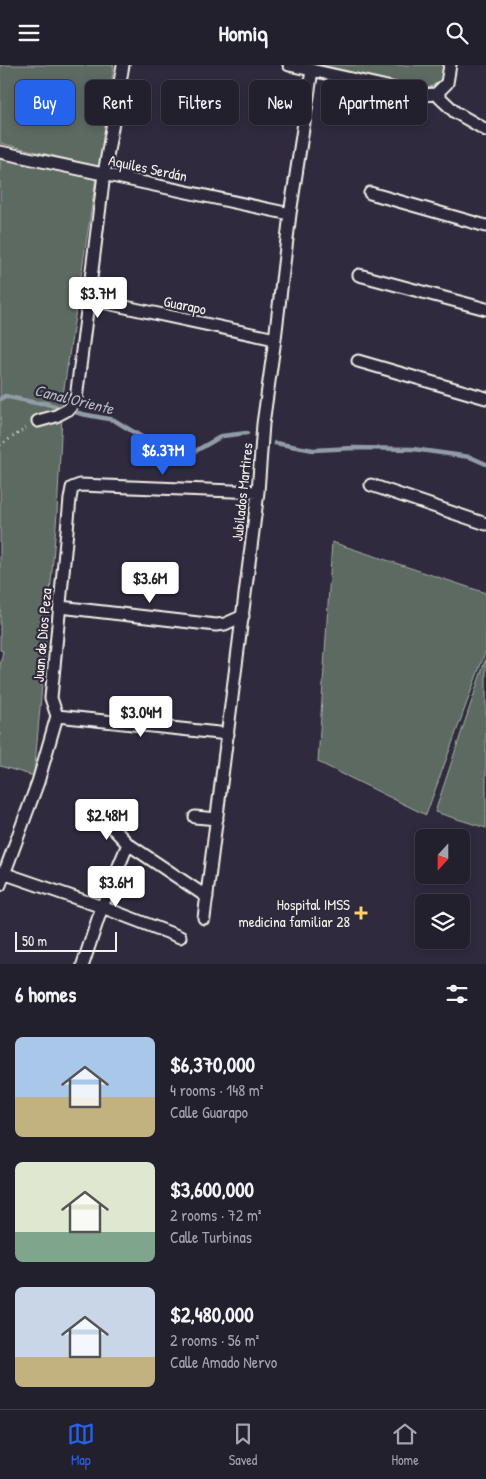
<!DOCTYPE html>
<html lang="en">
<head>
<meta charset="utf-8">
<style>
  body { margin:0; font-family:"Patrick Hand",sans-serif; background:#2b2836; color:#f1f3f6; height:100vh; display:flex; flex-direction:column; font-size:19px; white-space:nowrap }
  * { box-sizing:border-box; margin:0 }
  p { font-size:16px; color:#a3a3aa }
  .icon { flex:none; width:28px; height:28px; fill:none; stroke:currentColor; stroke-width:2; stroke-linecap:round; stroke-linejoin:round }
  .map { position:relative; height:899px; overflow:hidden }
  .drawer { display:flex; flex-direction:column; background:#23202e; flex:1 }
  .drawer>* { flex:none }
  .top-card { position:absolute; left:15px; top:15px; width:456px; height:45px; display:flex; gap:10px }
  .needle { width:32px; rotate:201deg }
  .buttons { position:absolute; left:415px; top:764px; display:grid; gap:10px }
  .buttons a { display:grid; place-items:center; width:55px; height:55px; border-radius:8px; background:#23202e; box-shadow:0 2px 8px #0003,0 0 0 1px #403e4a; font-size:25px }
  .scale { position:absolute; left:15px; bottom:12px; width:102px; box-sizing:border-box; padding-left:5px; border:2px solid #f4f1e8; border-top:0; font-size:14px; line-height:18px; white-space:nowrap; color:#f4f1e8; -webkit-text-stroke:4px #2f2a3d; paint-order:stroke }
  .price { position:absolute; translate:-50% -42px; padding:0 11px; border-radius:5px; background:#fff; color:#222; font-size:16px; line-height:32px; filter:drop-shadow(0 1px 2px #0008) }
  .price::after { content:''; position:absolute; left:50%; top:30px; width:15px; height:11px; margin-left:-8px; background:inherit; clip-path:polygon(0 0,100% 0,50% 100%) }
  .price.on { background:#2563eb; color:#fff }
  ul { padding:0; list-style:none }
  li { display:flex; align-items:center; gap:15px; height:125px; padding:0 15px }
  li span { display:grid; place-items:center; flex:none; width:140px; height:100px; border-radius:8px; color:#555 }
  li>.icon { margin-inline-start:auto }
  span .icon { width:60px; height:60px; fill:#fffc; stroke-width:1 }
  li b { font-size:21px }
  h2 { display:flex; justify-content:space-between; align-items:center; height:60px; padding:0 15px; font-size:21px }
  .pill { padding:0 18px; border-radius:8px; background:#23202e; box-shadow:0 2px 8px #0003,0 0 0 1px #403e4a; font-size:18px; line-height:45px }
  .pill.on { background:#2563eb; color:#fff }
  header { display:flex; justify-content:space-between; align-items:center; height:65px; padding:0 15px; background:#23202e; font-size:22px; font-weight:700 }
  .menu { display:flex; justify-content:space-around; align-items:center; height:70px; border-top:1px solid #403e4a; background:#23202e; font-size:14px; color:#a3a3aa }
  .menu a { display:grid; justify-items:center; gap:2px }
  .menu .on { color:#2563eb }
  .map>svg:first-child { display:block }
  .green { fill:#5b6b62; stroke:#a8aea5 }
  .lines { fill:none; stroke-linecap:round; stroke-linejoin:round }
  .stream { stroke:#919ca6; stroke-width:4.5 }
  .minor-casing { stroke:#f4f1e8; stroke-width:15 }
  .path { stroke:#f4f1e8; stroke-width:2.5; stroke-dasharray:1 4; stroke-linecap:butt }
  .minor { stroke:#2f2a3d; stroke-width:11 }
  .poi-dot { fill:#ffd166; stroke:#2f2a3d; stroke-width:2 }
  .labels { text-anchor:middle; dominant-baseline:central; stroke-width:4.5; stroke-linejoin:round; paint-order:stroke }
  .street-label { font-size:15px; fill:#f4f1e8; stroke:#2f2a3d }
  .poi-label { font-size:15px; fill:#f4f1e8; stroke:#2f2a3d; text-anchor:end }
  .water-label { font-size:16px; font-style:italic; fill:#b2b8bc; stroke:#2f2a3d }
</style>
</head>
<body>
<header><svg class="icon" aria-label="menu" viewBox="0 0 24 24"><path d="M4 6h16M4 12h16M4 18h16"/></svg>Homiq<svg class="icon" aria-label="search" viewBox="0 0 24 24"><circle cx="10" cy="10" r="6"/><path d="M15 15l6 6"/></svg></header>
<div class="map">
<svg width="486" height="899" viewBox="0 0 486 899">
  <rect width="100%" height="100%" fill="#2f2a3d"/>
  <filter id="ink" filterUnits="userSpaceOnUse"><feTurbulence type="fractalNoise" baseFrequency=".02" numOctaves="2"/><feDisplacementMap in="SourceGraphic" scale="10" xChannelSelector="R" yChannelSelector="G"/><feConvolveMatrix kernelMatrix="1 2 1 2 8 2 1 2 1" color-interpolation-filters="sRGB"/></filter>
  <g filter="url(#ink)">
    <path class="green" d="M0,0H114L100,102L0,78Z
      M313,0H446L444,13L425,26Z
      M0,94L96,113L63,330L57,449L34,711L0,701V601L3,586L0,585Z
      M332,477L486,528V585L426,750L318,697Z
      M486,593V763L435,747Z"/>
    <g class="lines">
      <path class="stream" d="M0,334L5,331L36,338H44L82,349L114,355L145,374L168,391L192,388L222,371L247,368
        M275,378L313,385L354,383L413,384L470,392L486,399"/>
      <g class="minor-casing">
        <path id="minor" d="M289,0L423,30L436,29L447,18L450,0
          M436,29L455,47L486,65
          M0,87L290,149
          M370,128L486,161
          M359,210L486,244
          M88,234L275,274
          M358,296L486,333
          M38,356L56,351L69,344L76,334L104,109L123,0
          M371,420L486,459
          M60,542L216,560L225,559L243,551
          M57,651L228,669
          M195,752L217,754
          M105,755L128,779L207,832
          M0,807L102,842L180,872
          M0,820L38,717L57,651L51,633L70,434L72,423L80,420L258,427
          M204,853L258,427L263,359L275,274L290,149L312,5
          M83,899L102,842L128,779"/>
      </g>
      <path class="path" d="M0,380L28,362"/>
      <use href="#minor" class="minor"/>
    </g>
  </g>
  <path class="poi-dot" d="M358.5 840.5h5v5h5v5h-5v5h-5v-5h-5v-5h5z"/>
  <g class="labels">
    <g class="street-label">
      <text transform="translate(148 103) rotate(12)">Aquiles Serdán</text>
      <text transform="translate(185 240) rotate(12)">Guarapo</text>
      <text transform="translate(242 427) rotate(-84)">Jubilados Martires</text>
      <text transform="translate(42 570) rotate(-85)">Juan de Dios Peza</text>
    </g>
    <g class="poi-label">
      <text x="350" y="839">Hospital IMSS<tspan x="350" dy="17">medicina familiar 28</tspan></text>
    </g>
    <g class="water-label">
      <text transform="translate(74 334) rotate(14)">Canal Oriente</text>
    </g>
  </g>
</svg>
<div class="buttons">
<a><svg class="needle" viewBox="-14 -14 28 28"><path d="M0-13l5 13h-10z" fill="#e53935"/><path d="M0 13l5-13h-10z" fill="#a3a3aa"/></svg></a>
<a><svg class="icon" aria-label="layers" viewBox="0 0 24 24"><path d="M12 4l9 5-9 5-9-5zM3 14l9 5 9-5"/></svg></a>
</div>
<div class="scale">50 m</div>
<b class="price" style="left:98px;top:254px">$3.7M</b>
<b class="price on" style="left:163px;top:411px">$6.37M</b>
<b class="price" style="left:150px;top:539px">$3.6M</b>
<b class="price" style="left:141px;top:673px">$3.04M</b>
<b class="price" style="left:107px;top:776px">$2.48M</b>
<b class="price" style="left:116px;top:843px">$3.6M</b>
<div class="top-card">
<a class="pill on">Buy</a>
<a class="pill">Rent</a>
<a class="pill">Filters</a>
<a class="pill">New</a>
<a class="pill">Apartment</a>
</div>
</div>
<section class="drawer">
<h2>6 homes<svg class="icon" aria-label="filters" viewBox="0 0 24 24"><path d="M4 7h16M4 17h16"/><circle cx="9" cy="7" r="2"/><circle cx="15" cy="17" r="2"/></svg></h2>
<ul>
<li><span style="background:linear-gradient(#a9c7e8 60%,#c2b280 0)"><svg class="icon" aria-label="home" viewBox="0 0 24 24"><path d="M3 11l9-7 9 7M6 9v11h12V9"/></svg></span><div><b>$6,370,000</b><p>4 rooms · 148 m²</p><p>Calle Guarapo</p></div></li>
<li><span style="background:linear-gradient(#dfe7d0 70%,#7fa58c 0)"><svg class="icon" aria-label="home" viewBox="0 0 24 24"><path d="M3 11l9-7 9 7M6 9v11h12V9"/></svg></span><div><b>$3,600,000</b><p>2 rooms · 72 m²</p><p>Calle Turbinas</p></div></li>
<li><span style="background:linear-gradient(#c9d6e8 70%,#c2b280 0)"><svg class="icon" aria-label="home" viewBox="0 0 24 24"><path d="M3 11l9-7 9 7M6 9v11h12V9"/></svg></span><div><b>$2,480,000</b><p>2 rooms · 56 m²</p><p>Calle Amado Nervo</p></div></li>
</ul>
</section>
<nav class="menu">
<a class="on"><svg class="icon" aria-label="map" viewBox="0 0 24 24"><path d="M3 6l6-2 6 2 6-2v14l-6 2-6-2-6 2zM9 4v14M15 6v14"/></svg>Map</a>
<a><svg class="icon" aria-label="saved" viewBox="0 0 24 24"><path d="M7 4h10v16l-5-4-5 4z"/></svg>Saved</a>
<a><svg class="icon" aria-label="home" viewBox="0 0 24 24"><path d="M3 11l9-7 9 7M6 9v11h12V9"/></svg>Home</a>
</nav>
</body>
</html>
